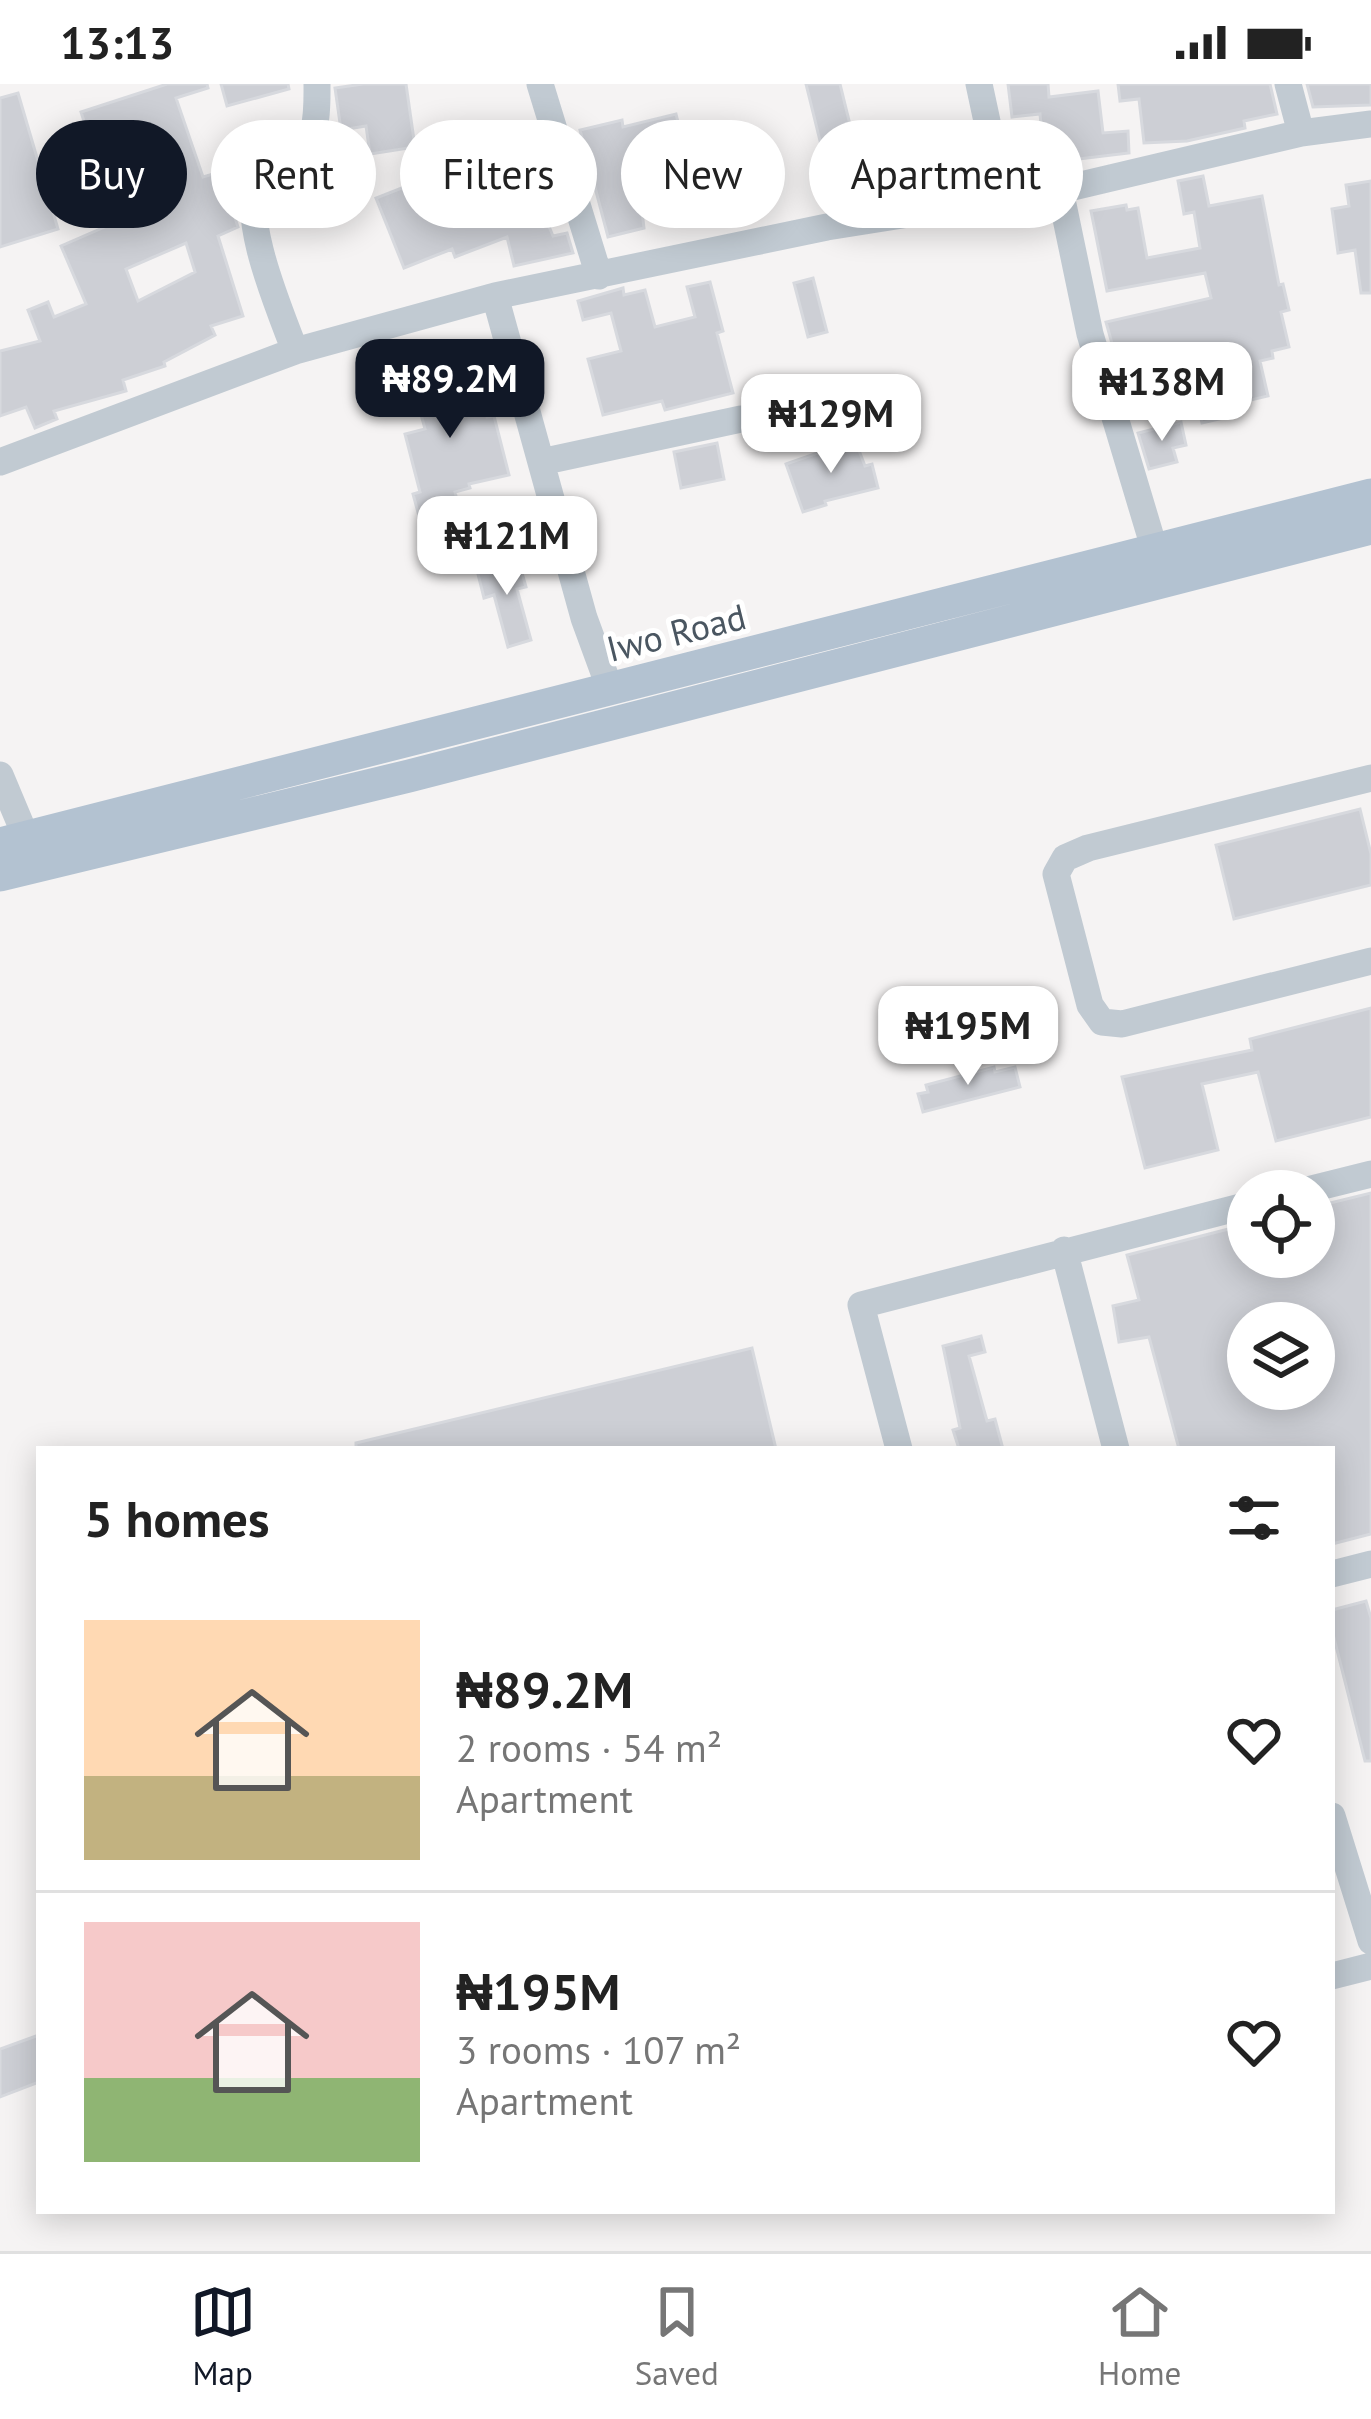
<!DOCTYPE html>
<html lang="en">
<head>
<meta charset="utf-8">
<style>
  body { margin:0; font-family:"PT Sans",sans-serif; background:#f2f2f2; color:#222; height:100vh; display:flex; flex-direction:column; font-size:45px; white-space:nowrap }
  * { box-sizing:border-box; margin:0 }
  p { font-size:39px; color:#767676 }
  .icon { flex:none; width:66px; height:66px; fill:none; stroke:currentColor; stroke-width:2; stroke-linecap:round; stroke-linejoin:round }
  .map { position:relative; flex:1; overflow:hidden }
  .side { position:absolute; left:36px; top:1362px; width:1299px; height:768px; display:flex; flex-direction:column; background:#fff; border-radius:0px; box-shadow:0 6px 30px #0003 }
  .side>* { flex:none }
  .guide { position:absolute; left:36px; top:36px; width:1299px; height:108px; display:flex; gap:24px }
  .tools { position:absolute; left:1227px; top:1086px; display:grid; gap:24px }
  .tools a { display:grid; place-items:center; width:108px; height:108px; border-radius:50%; background:#fff; box-shadow:0 6px 30px #0003; font-size:60px }
  .price { position:absolute; translate:-50% -102px; padding:0 27px; border-radius:24px; background:#fff; color:#222; font-size:39px; line-height:78px; filter:drop-shadow(0 3px 6px #0008) }
  .price::after { content:''; position:absolute; left:50%; top:72px; width:36px; height:27px; margin-left:-18px; background:inherit; clip-path:polygon(0 0,100% 0,50% 100%) }
  .price.current { background:#111827; color:#fff }
  ul { padding:0; list-style:none }
  li { display:flex; align-items:center; gap:36px; height:300px; padding:0 48px }
  li+li { border-top:3px solid #e0e0e0 }
  li span { display:grid; place-items:center; flex:none; width:336px; height:240px; border-radius:0px; color:#555 }
  li>.icon { margin-inline-start:auto }
  span .icon { width:144px; height:144px; fill:#fffc; stroke-width:1 }
  li b { font-size:51px }
  h2 { display:flex; justify-content:space-between; align-items:center; height:144px; padding:0 48px; font-size:51px }
  .pill { padding:0 42px; border-radius:54px; background:#fff; box-shadow:0 6px 30px #0003; font-size:42px; line-height:108px }
  .pill.current { background:#111827; color:#fff }
  .status { display:flex; justify-content:space-between; align-items:center; height:84px; padding:0 60px; background:#fff; direction:ltr }
  .status svg { height:33px; fill:currentColor }
  .menu { display:flex; justify-content:space-around; align-items:center; height:168px; border-top:3px solid #e0e0e0; background:#fff; font-size:33px; color:#767676 }
  .menu a { display:grid; justify-items:center; gap:6px }
  .menu .current { color:#111827 }
  .map>svg:first-child { display:block }
  .building { fill:#cdcfd5; stroke:#d7d9de; stroke-width:3; fill-rule:evenodd }
  .lines { fill:none; stroke-linecap:round; stroke-linejoin:round }
  .minor { stroke:#c1cad2; stroke-width:27 }
  .major { stroke:#b3c2d1; stroke-width:33 }
  .labels { text-anchor:middle; dominant-baseline:central; stroke-width:10; stroke-linejoin:round; paint-order:stroke }
  .street-label { font-size:36px; fill:#4a5661; stroke:#fff }
</style>
</head>
<body>
<div class="status"><b>13:13</b><svg viewBox="0 0 49 12"><path d="M0 12V9h3v3zM5 12V6h3v6zM10 12V3h3v9zM15 12V0h3v12zM26 1h20v11H26zM47 4h2v5h-2z"/></svg></div>
<div class="map">
<svg width="1371" height="2167" viewBox="0 0 1371 2167">
  <rect width="100%" height="100%" fill="#f5f3f3"/>
  <path class="building" d="M167,0H207L208,4L176,14L203,93L220,88L238,143L218,152L243,232L211,242L215,251L164,278L165,282L123,296L126,307L54,327L57,335L35,344L26,323L0,332V267L40,257L28,226L48,218L54,233L86,220L61,162L116,138L81,28ZM186,159L195,188L138,217L126,185Z
    M221,0H288L289,5L227,22Z
    M363,0H406L415,63L370,70L366,42L341,46L335,4Z
    M806,0H840L855,61L823,69Z
    M1008,0H1048L1049,13L1098,7L1103,49L1128,47L1129,69L1045,79L1040,30L1012,33Z
    M1118,0H1270L1277,30L1244,37L1245,44L1187,57L1144,59L1139,15L1120,17Z
    M1307,0H1371V21L1313,23Z
    M18,9L58,145L0,163V14Z
    M676,30L683,58L737,45L749,94L703,105L701,96L640,110L644,144L608,153L580,46L622,36L623,43Z
    M906,53L916,99L899,103L894,82L867,88L861,62Z
    M515,60L553,152L567,149L573,169L514,182L507,153L455,173L452,165L404,184L376,114L412,100L414,105Z
    M1203,92L1209,122L1262,112L1279,201L1283,200L1289,226L1281,228L1289,263L1272,267L1273,274L1260,277L1268,312L1238,319L1241,330L1202,339L1186,270L1119,285L1106,238L1211,214L1205,189L1107,207L1091,127L1126,121L1127,126L1138,124L1147,174L1200,164L1194,128L1184,130L1178,97Z
    M1371,97V209H1361L1355,166L1338,169L1332,125L1349,122L1346,101Z
    M813,194L827,248L808,253L794,199Z
    M710,198L723,247L717,249L733,309L665,326L662,317L603,331L588,275L621,267L611,229L583,236L578,217L623,204L624,211L645,206L655,243L695,233L687,203Z
    M465,261L487,333L494,332L509,391L469,400L470,404L455,408L466,451L427,462L413,410L420,408L405,350L425,345L406,276Z
    M1181,338L1186,361L1173,364L1177,378L1149,385L1138,349Z
    M855,356L865,382L872,380L878,404L825,417L826,421L803,428L786,380Z
    M717,359L724,395L681,404L674,368Z
    M518,475L526,503L517,505L531,556L508,563L494,511L484,514L477,486Z
    M1360,725L1371,770V801L1234,835L1216,761Z
    M1371,924V1033L1276,1057L1258,988L1202,1000L1218,1066L1145,1084L1122,993L1252,966L1250,955Z
    M994,983L995,988L1015,983L1020,1003L923,1028L918,1010L928,1008L926,1001Z
    M1371,1109V1450L1332,1460V1365H1179L1149,1253L1119,1258L1113,1222L1139,1216L1127,1171L1248,1140V1173H1314V1123ZM1248,1239H1314V1305H1248Z
    M981,1252L985,1268L969,1272L987,1337L995,1335L1003,1365H959L953,1346L960,1344L943,1262Z
    M752,1264L776,1365H356V1359Z
    M1366,1517L1371,1534V1677H1365L1332,1546V1526Z
    M39,1951V1998L0,2013V1965Z"/>
  <g class="lines">
    <path class="minor" d="M540,0L599,192
      M979,0L1003,112
      M1288,0L1301,49
      M1060,106L1090,250L1155,467
      M495,212L584,534L610,605
      M295,267C282,231 237,129 260,95C268,84 279,82 291,75C319,58 317,29 317,0
      M0,378L295,267L495,212L827,143L1060,106L1301,49L1371,40
      M541,378L741,335
      M0,691L26,753
      M1371,694L1088,764L1065,774L1056,790L1090,921L1102,938L1122,940L1371,877
      M1303,1107L1371,1090
      M1064,1166L1116,1365
      M899,1365L861,1221L1248,1121
      M1332,1490L1371,1480
      M1332,1732L1371,1857
      M1332,1892L1371,1882"/>
    <path class="major" d="M0,760L1371,411
      M0,791L409,692L1371,444"/>
  </g>
  <g class="labels">
    <g class="street-label">
      <text transform="translate(676 548) rotate(-14)">Iwo Road</text>
    </g>
  </g>
</svg>
<div class="tools">
<a><svg class="icon" aria-label="locate" viewBox="0 0 24 24"><circle cx="12" cy="12" r="6"/><path d="M12 2v4M12 18v4M2 12h4M18 12h4"/></svg></a>
<a><svg class="icon" aria-label="layers" viewBox="0 0 24 24"><path d="M12 4l9 5-9 5-9-5zM3 14l9 5 9-5"/></svg></a>
</div>
<b class="price current" style="left:450px;top:357px">₦89.2M</b>
<b class="price" style="left:1162px;top:360px">₦138M</b>
<b class="price" style="left:831px;top:392px">₦129M</b>
<b class="price" style="left:507px;top:514px">₦121M</b>
<b class="price" style="left:968px;top:1004px">₦195M</b>
<div class="guide">
<a class="pill current">Buy</a>
<a class="pill">Rent</a>
<a class="pill">Filters</a>
<a class="pill">New</a>
<a class="pill">Apartment</a>
</div>
<section class="side">
<h2>5 homes<svg class="icon" aria-label="filters" viewBox="0 0 24 24"><path d="M4 7h16M4 17h16"/><circle cx="9" cy="7" r="2"/><circle cx="15" cy="17" r="2"/></svg></h2>
<ul>
<li><span style="background:linear-gradient(#ffd9b3 65%,#c2b280 0)"><svg class="icon" aria-label="home" viewBox="0 0 24 24"><path d="M3 11l9-7 9 7M6 9v11h12V9"/></svg></span><div><b>₦89.2M</b><p>2 rooms · 54 m²</p><p>Apartment</p></div><svg class="icon" aria-label="heart" viewBox="0 0 24 24"><path d="M12 20l-8-8c-3-5 5-10 8-4 3-6 11-1 8 4z"/></svg></li>
<li><span style="background:linear-gradient(#f6c9c9 65%,#8fb573 0)"><svg class="icon" aria-label="home" viewBox="0 0 24 24"><path d="M3 11l9-7 9 7M6 9v11h12V9"/></svg></span><div><b>₦195M</b><p>3 rooms · 107 m²</p><p>Apartment</p></div><svg class="icon" aria-label="heart" viewBox="0 0 24 24"><path d="M12 20l-8-8c-3-5 5-10 8-4 3-6 11-1 8 4z"/></svg></li>
</ul>
</section>
</div>
<nav class="menu">
<a class="current"><svg class="icon" aria-label="map" viewBox="0 0 24 24"><path d="M3 6l6-2 6 2 6-2v14l-6 2-6-2-6 2zM9 4v14M15 6v14"/></svg>Map</a>
<a><svg class="icon" aria-label="saved" viewBox="0 0 24 24"><path d="M7 4h10v16l-5-4-5 4z"/></svg>Saved</a>
<a><svg class="icon" aria-label="home" viewBox="0 0 24 24"><path d="M3 11l9-7 9 7M6 9v11h12V9"/></svg>Home</a>
</nav>
</body>
</html>
